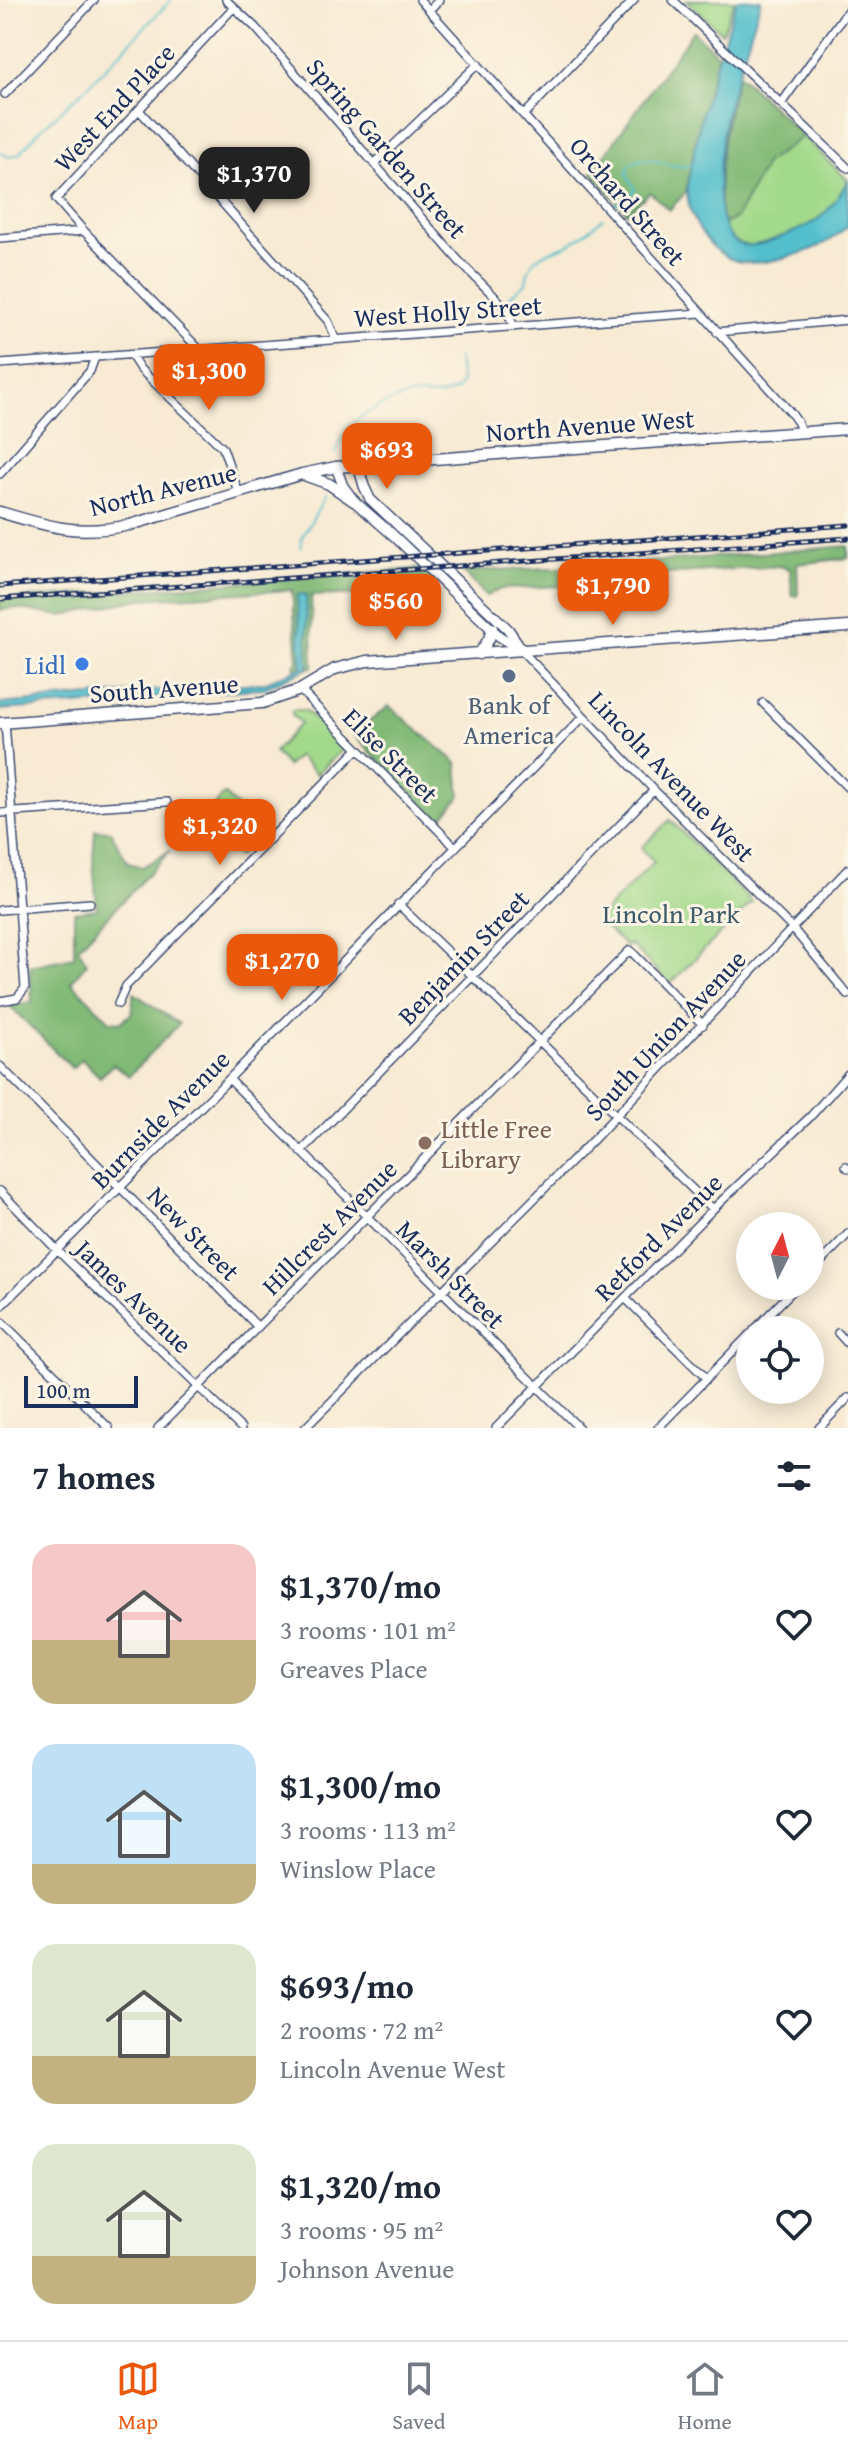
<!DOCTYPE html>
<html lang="en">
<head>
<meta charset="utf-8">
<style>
  body { margin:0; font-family:"Gentium Book Plus",serif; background:#f6f6f7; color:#1f2937; height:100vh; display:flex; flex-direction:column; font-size:30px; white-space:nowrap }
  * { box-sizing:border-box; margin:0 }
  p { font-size:26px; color:#747a83 }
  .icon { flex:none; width:44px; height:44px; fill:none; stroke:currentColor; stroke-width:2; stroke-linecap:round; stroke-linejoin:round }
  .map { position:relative; height:1428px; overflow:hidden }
  .drawer { display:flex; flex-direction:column; background:#fff; flex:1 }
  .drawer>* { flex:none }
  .needle { width:52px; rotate:6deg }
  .buttons { position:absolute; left:736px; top:1212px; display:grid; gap:16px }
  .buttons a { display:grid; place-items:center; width:88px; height:88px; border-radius:50%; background:#fff; box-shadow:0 4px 20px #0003; font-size:40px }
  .scale { position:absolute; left:24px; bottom:20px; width:114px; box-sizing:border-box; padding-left:8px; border:4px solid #1b2f5e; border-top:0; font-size:22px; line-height:28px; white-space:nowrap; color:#1b2f5e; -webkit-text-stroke:6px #fcf5e5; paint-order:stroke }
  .price { position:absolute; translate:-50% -68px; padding:0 18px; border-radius:16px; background:#ea580c; color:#fff; font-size:26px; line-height:52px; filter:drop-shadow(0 2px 4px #0008) }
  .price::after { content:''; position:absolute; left:50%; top:48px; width:24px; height:18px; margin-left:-12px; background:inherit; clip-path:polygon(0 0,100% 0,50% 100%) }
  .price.current { background:#222; color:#fff }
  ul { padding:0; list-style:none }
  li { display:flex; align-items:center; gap:24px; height:200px; padding:0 32px }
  li span { display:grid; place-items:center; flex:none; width:224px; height:160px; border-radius:24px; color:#555 }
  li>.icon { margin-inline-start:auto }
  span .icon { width:96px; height:96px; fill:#fffc; stroke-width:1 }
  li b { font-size:34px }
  h2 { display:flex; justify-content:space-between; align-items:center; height:96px; padding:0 32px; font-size:34px }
  .dock { display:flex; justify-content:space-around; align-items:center; height:112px; border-top:2px solid #e0e1e3; background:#fff; font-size:22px; color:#747a83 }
  .dock a { display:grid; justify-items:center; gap:4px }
  .dock .current { color:#ea580c }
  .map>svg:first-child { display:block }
  .green { fill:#a2d98a; stroke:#5e8474; stroke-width:2 }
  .forest { fill:#81b976; stroke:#4e746a; stroke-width:2 }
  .water { fill:#52bfcc; stroke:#367795; stroke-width:2 }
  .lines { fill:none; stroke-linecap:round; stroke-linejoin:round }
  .stream { stroke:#52bfcc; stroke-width:2 }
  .minor-casing { stroke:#3c4b70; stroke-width:10 }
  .tertiary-casing { stroke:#3c4b70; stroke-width:12 }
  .secondary-casing { stroke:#3c4b70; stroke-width:13 }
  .minor { stroke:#fff; stroke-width:7 }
  .tertiary { stroke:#fff; stroke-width:9 }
  .secondary { stroke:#fff; stroke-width:10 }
  .rail-casing { stroke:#1b2f5e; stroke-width:5 }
  .rail { stroke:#fcf5e5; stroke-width:2; stroke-dasharray:6; stroke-linecap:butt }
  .shop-dot { fill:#3f7fe0; stroke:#fcf5e5; stroke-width:3 }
  .service-dot { fill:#5c6f8a; stroke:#fcf5e5; stroke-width:3 }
  .education-dot { fill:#8d6e63; stroke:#fcf5e5; stroke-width:3 }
  .labels { text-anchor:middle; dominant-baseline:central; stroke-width:6; stroke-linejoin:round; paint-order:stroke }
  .street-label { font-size:26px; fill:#1b2f5e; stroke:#fcf5e5 }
  .shop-label { font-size:26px; fill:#366cbe; stroke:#fcf5e5; text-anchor:end }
  .service-label { font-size:26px; fill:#4e5e75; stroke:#fcf5e5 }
  .park-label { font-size:26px; fill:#3d5a69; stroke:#fcf5e5 }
  .education-label { font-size:26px; fill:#785e54; stroke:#fcf5e5; text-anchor:start }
</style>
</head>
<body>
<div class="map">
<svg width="848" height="1428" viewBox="0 0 848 1428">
  <rect width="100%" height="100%" fill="#fcf5e5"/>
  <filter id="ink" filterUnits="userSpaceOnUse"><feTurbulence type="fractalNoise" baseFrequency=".0125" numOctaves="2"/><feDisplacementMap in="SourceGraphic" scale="16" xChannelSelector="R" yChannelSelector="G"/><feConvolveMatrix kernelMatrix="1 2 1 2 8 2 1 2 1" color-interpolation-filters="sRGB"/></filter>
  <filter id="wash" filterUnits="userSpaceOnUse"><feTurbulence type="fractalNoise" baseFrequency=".006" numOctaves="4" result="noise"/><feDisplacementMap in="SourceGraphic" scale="32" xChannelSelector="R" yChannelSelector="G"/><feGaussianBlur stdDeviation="1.8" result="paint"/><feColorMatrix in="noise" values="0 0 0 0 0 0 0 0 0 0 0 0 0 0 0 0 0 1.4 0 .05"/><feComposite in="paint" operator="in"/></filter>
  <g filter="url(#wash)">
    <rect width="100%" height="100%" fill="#f8ead3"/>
    <path class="green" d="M686,0H735L722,33Z
      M738,74L848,180C843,189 839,200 832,208C815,226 771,248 745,245C734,243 728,234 722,225Z
      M292,710H305L345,747L317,774L298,756L287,766L274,752L301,723L292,715Z
      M224,794L262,833L238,856L199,825Z
      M670,820L752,902L670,984L630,944L626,947L597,919L654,862L641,848Z"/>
    <path class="forest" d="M693,31L718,55L698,130L687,191L669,210L650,192L627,213L592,173Z
      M738,74L803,136L766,163L736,218L722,225C715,173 724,124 738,74Z
      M848,546V558L797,564L798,596L792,595L790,569L779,566L638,576L583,585L501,589L486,596L463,571L589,567Z
      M430,568L437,579L422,592L311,596L313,666L297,673L294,665L298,661L292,590L140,599L61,616L15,608L0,610V600Z
      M389,706L457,763L460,797L438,822L353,734Z
      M95,830L110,831L128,863L142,867L170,851L78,948L87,963L71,982L110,1021L121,1022L131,1014L134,993L179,1024L129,1076L113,1064L100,1077L82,1059L72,1068L10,1006L32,1002L30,966L74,957V912L97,909L93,861Z"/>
    <path class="water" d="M737,0H761C750,37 737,74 727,111C721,138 705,240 745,245C755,246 766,243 775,239C815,225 828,217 848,180V226C842,231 836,237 829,241C809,253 763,266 741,262C712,257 686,217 687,189C688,177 692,164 694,153C703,100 720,50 737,0Z
      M306,594L308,668L265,688L151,698L150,691L264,683L302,667L297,595Z
      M137,692V699L132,701L0,710V704Z"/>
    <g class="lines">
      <path class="stream" d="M0,152L8,157L19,154L41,129L86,88L171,0
        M615,205L630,196L635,189L627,175L628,166C643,154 656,162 672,165C679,167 686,166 693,166
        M508,298L526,283C529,251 548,255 571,243C583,236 593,227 603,218
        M336,453C339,446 342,435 347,429C360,413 400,394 421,395C439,396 439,398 458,389L461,382L458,358
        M301,548L302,537L326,496"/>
    </g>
  </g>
  <g filter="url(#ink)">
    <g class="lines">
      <g class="minor-casing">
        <path id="minor" d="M226,0L255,27L459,261L502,304L514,326
          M420,0L791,413L798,423L801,432
          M673,0L848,168
          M429,10L439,0
          M5,94L94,0
          M781,104L848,10
          M139,110L328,321L336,339
          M525,114L634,0
          M374,164L478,64
          M0,238L84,231
          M717,332L848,320
          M199,349L84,231L56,199L234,7
          M131,355L140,369L223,448L239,494
          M0,364L700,313
          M0,474L90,371L95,357
          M522,651L654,790L793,929L848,995
          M300,690L455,847
          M763,703L848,788
          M0,813L167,802
          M398,904L713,1209
          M0,910L90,903
          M0,1001L17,998L25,988L5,722
          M118,1004L126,986L358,749
          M0,1066L258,1327
          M229,1079L579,1428
          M301,1152L654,790
          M846,1166L848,1168
          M0,1191L57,1250L241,1428
          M810,1273L848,1234
          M625,1298L706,1378
          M0,1307L229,1079L583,717
          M0,1320L109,1428
          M754,1330L797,1286
          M838,1333L848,1344
          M158,1428L630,950L703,1025
          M305,1428L593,1140L848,869
          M496,1428L713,1209L810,1117L848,1074
          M658,1428L750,1334
          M819,1428L848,1398"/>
      </g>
      <g class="tertiary-casing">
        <path id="tertiary" d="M358,465L364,486L370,499L508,629L521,648
          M336,467L343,486L354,501L393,535L499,636L522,651"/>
      </g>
      <g class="secondary-casing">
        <path id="secondary" d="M304,475L329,484L354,501
          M0,512C50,527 77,536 130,525L302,474L336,467L534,451L848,429
          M479,654L489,639L492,628
          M0,723L262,703L300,690L335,669L367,661L848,627"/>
      </g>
      <use href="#minor" class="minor"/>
      <use href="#tertiary" class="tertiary"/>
      <use href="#secondary" class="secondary"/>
      <g class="rail-casing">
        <path id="rail" d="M0,586L848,525
          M0,599L848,538"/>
      </g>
      <use href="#rail" class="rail"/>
    </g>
  </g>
  <circle class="shop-dot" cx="82" cy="664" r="8"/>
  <circle class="service-dot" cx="509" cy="676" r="8"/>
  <circle class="education-dot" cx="425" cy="1143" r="8"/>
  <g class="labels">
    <g class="street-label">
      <text transform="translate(114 107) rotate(-47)">West End Place</text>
      <text transform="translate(387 148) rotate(49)">Spring Garden Street</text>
      <text transform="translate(628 201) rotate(49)">Orchard Street</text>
      <text transform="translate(448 311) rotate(-4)">West Holly Street</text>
      <text transform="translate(590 425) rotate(-4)">North Avenue West</text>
      <text transform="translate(163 489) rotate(-14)">North Avenue</text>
      <text transform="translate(164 688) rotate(-4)">South Avenue</text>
      <text transform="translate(391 755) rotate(45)">Elise Street</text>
      <text transform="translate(672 776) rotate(46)">Lincoln Avenue West</text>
      <text transform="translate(463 957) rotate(-46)">Benjamin Street</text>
      <text transform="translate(665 1035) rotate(-47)">South Union Avenue</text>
      <text transform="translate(160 1119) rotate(-45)">Burnside Avenue</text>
      <text transform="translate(329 1227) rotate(-45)">Hillcrest Avenue</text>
      <text transform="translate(194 1233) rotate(46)">New Street</text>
      <text transform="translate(658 1237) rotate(-45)">Retford Avenue</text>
      <text transform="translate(451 1274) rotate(45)">Marsh Street</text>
      <text transform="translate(134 1296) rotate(44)">James Avenue</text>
    </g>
    <g class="shop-label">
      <text x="66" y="664">Lidl</text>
    </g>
    <g class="service-label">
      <text x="509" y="704">Bank of<tspan x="509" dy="30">America</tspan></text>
    </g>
    <g class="park-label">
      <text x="671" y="913">Lincoln Park</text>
    </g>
    <g class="education-label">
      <text x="441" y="1128">Little Free<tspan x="441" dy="30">Library</tspan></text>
    </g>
  </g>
</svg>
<div class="buttons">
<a><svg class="needle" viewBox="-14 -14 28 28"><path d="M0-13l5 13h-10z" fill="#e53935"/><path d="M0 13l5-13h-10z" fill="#747a83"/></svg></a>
<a><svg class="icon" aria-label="locate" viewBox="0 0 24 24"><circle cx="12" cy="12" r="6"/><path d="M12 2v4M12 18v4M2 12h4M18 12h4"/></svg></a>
</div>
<div class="scale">100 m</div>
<b class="price current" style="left:254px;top:215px">$1,370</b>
<b class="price" style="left:209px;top:412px">$1,300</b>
<b class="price" style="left:387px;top:491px">$693</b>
<b class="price" style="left:613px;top:627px">$1,790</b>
<b class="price" style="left:396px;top:642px">$560</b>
<b class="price" style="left:220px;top:867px">$1,320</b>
<b class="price" style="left:282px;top:1002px">$1,270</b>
</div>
<section class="drawer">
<h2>7 homes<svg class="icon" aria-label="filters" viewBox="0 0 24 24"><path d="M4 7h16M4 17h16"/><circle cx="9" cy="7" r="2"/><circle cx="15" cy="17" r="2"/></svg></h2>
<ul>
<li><span style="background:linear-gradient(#f6c9c9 60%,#c2b280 0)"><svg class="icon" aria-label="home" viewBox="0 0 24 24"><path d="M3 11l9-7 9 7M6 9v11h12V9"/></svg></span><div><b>$1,370/mo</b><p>3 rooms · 101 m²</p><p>Greaves Place</p></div><svg class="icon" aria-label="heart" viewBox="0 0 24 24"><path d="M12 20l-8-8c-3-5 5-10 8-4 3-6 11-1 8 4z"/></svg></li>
<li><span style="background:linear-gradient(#bfe0f5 75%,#c2b280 0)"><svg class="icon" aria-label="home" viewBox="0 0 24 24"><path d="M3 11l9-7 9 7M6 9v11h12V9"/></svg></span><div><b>$1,300/mo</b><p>3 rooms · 113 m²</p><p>Winslow Place</p></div><svg class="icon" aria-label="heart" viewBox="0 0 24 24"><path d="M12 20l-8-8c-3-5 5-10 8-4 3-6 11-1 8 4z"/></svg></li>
<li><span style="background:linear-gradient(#dfe7d0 70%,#c2b280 0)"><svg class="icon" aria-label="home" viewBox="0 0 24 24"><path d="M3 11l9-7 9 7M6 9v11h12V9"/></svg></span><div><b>$693/mo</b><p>2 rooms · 72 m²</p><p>Lincoln Avenue West</p></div><svg class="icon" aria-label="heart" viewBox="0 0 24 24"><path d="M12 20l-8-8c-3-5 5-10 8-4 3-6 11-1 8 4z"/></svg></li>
<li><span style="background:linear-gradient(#dfe7d0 70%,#c2b280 0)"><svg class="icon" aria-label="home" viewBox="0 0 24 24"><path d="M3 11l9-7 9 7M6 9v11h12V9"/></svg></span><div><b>$1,320/mo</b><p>3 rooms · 95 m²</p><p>Johnson Avenue</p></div><svg class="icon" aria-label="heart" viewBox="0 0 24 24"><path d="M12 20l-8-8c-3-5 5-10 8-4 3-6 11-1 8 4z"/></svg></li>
</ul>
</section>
<nav class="dock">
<a class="current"><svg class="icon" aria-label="map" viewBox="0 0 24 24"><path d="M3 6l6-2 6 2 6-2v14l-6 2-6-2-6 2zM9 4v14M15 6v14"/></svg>Map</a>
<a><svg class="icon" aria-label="saved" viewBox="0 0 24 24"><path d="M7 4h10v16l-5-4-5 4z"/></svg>Saved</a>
<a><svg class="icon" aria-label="home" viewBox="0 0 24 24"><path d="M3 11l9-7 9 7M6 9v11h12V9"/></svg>Home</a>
</nav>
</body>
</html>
